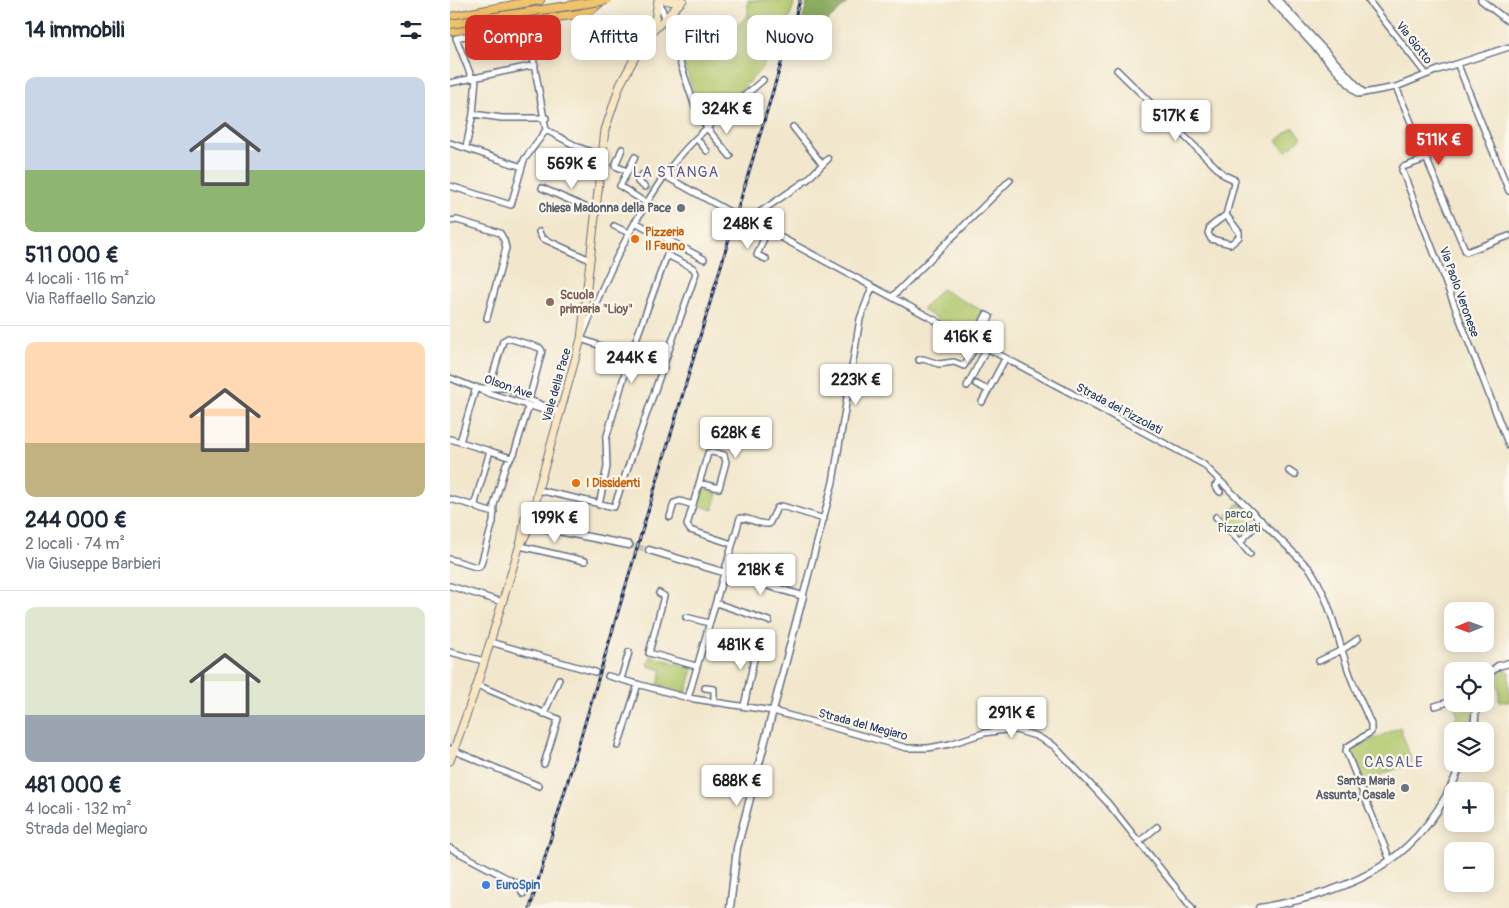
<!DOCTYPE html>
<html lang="it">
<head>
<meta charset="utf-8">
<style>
  body { margin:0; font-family:Pangolin,sans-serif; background:#f6f6f7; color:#1f2937; height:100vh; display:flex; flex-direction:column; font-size:19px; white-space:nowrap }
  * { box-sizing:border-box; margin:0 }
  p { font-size:16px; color:#747a83 }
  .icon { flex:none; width:28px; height:28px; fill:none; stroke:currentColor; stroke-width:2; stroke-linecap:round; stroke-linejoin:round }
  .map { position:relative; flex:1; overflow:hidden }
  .drawer { display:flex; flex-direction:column; background:#fff; width:450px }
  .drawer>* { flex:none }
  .guide { position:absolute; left:15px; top:15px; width:475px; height:45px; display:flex; gap:10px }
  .needle { width:32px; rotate:269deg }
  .controls { position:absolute; left:994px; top:602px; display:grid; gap:10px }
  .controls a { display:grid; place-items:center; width:50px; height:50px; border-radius:10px; background:#fff; box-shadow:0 2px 12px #0003; font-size:25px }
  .price { position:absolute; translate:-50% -42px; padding:0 11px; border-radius:5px; background:#fff; color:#222; font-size:16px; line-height:32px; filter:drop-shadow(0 1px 2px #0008) }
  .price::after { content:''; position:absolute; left:50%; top:30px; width:15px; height:11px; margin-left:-8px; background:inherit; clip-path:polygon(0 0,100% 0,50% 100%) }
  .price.on { background:#d93025; color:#fff }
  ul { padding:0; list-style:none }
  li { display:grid; align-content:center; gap:10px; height:265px; padding:0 25px }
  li+li { border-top:1px solid #e0e1e3 }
  li span { display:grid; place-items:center; height:155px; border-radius:10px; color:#555 }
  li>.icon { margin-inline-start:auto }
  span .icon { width:90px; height:90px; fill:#fffc; stroke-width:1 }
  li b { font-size:21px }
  h2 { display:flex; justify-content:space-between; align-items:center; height:60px; padding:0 25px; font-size:21px }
  .tag { padding:0 18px; border-radius:10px; background:#fff; box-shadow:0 2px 12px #0003; font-size:18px; line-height:45px }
  .tag.on { background:#d93025; color:#fff }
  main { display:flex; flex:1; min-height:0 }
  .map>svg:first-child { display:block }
  .green { fill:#b1c76c; stroke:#667b65 }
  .forest { fill:#8cac60; stroke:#546e5f }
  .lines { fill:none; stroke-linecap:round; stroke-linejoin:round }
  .minor-tunnel { stroke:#c7c2b6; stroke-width:5; stroke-dasharray:5 2.5; stroke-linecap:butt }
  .tertiary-tunnel { stroke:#c7c2b6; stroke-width:6; stroke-dasharray:6 3; stroke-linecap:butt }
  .minor-casing { stroke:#666f84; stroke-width:8 }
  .tertiary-casing { stroke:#666f84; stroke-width:9 }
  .secondary-casing { stroke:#666f84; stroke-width:9 }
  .primary-casing { stroke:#666f84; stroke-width:10 }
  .minor { stroke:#fff; stroke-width:5 }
  .tertiary { stroke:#fff; stroke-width:6 }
  .secondary { stroke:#f9e7c3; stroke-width:7 }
  .primary { stroke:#f1c36a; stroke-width:8 }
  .rail-casing { stroke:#1b2f5e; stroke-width:3 }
  .rail { stroke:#fbf7ec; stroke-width:1; stroke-dasharray:4; stroke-linecap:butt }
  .primary-bridge-casing { stroke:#666f84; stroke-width:10; stroke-linecap:butt }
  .primary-bridge { stroke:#f1c36a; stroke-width:8 }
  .worship-dot { fill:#6b7280; stroke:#fbf7ec; stroke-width:2 }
  .food-dot { fill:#e8710a; stroke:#fbf7ec; stroke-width:2 }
  .education-dot { fill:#8d6e63; stroke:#fbf7ec; stroke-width:2 }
  .shop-dot { fill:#3f7fe0; stroke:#fbf7ec; stroke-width:2 }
  .labels { text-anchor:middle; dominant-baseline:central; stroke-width:4.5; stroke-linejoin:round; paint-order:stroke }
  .street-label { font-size:12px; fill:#1b2f5e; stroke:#fbf7ec }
  .worship-label { font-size:12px; font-weight:bold; fill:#5b616d; stroke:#fbf7ec; text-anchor:end }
  .food-label { font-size:12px; font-weight:bold; fill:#c56008; stroke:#fbf7ec; text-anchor:start }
  .education-label { font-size:12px; font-weight:bold; fill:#785e54; stroke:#fbf7ec; text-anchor:start }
  .park-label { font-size:12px; fill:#485d62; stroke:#fbf7ec }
  .shop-label { font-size:12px; font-weight:bold; fill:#366cbe; stroke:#fbf7ec; text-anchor:start }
  .quarter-label { font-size:15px; letter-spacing:1px; fill:#5d5c93; stroke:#fbf7ec }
</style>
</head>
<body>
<main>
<section class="drawer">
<h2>14 immobili<svg class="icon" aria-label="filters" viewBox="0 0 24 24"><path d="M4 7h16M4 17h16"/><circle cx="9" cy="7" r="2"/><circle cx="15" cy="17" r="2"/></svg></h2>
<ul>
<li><span style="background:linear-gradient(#c9d6e8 60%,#8fb573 0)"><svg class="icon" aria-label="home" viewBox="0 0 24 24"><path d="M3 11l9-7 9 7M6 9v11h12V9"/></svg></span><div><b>511 000 €</b><p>4 locali · 116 m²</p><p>Via Raffaello Sanzio</p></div></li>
<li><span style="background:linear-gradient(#ffd9b3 65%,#c2b280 0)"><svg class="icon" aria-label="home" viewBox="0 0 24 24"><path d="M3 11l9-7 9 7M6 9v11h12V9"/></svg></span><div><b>244 000 €</b><p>2 locali · 74 m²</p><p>Via Giuseppe Barbieri</p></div></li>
<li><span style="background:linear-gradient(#dfe7d0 70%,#9aa5b1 0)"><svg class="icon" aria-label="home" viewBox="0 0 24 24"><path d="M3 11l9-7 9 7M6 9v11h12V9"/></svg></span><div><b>481 000 €</b><p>4 locali · 132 m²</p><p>Strada del Megiaro</p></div></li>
</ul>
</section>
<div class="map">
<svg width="1059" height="908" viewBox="0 0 1059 908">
  <rect width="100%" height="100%" fill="#fbf7ec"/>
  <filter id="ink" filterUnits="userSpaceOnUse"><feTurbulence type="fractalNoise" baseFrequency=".02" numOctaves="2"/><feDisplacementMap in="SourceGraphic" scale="10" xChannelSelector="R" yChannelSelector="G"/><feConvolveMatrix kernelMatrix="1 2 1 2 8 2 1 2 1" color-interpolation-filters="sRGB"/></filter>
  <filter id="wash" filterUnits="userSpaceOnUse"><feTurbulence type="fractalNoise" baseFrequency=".0096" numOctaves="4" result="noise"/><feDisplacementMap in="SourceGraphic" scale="20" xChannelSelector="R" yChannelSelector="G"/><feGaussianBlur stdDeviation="1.12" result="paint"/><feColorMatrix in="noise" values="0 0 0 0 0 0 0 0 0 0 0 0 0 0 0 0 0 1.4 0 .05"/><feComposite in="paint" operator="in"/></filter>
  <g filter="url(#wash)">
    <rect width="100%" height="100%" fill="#f2e7cc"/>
    <path class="green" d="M298,0H345L335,33L317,17L298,16Z
      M296,17L316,18L331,32C320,70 286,93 259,119H254L233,62C244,53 256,51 266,42L268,44Z
      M843,127L852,137L836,151L827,141Z
      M491,289L535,312L523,337L472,310Z
      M253,489L268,494L263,510L248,505Z
      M789,503L805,520L790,537L772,520Z
      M201,656L243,668L236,693L208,685L212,670L198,666Z
      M1054,670L1059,672V702L1049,701V687H1044V695L1037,694L1035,697L1036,686Z
      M1004,704H1024L1022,723L1006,725L1004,719L1008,717Z
      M950,727L962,762L912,783L900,750Z"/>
    <path class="forest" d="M358,0H400L342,55Z"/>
  </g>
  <g filter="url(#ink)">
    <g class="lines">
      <path class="minor-tunnel" d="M195,187L200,189"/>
      <path class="tertiary-tunnel" d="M179,545L199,550"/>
      <g class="minor-casing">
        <path id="minor" d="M209,0L245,107L257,128L280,156
          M822,0L908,94L946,87L988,70L1059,47
          M828,0L914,93
          M918,0L976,74
          M1031,0L1059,22
          M1008,65L1059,191
          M667,70L774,175L785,180L776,215
          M0,83L85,65
          M946,87L1016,252L1059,236
          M23,114L52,118H96
          M343,127L372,164
          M96,130L128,147L150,155
          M247,139L257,151
          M0,143L72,167
          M16,147L23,114L26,78L21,76L6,38L77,24L96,130
          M172,149L165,166L177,171
          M185,157L170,186L196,203
          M378,159L357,180L310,212L304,223L753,464L860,569C880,599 886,633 897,666C903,686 913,705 921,724V732L897,747L896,751L940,860
          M976,159L953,167L952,170L1059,446
          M192,175L188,182L195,187
          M215,176L280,212
          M0,186L61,205L74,160L96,130
          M92,188L144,211
          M776,215L789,232V237L781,244L761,239L758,233L760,227Z
          M0,221L7,220L50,233L54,240L56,248L37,318
          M185,222L254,259
          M164,226L179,233
          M89,232L92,238L140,260
          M316,259L307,255L317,231
          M443,296L560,180
          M523,341L536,315L540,317
          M527,343L540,317
          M469,360L473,359L489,364L504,362L514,366L528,343
          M214,368L131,339C155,279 182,219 221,167C246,133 282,107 313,80
          M0,378L38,393L100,412H111
          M526,384L538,390
          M517,386L537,348
          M31,388H57L67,391L69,396L108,411
          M39,388L53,341L58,338L90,348L92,351L79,400
          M532,402L555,359
          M0,439L40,451
          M10,442L26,387
          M839,471L845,475
          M770,481L765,486L770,492
          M249,483L269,488L276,462L274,455L262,452L258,453L237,525L240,530L282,544
          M88,490L164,507L246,273L243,268L217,255L180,356L156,439L157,467L149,505
          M0,499L25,506
          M44,513L27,508L25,503L40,451L61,458
          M220,517L224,503L230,501L243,505
          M766,517L790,542L811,520
          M790,542L800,554
          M70,546L135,561
          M0,559L26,567H29L31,564L43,522L44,505L56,464L64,454L78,409L75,404
          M276,565L302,573
          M0,586L52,602
          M209,593L214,596L199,653L246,666
          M353,596L383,482L410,319L422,287
          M266,603L319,621
          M236,617L259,623
          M40,642L145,672
          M0,652L34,661
          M869,661L892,650L908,639
          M158,676L238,698L323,711L457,748H478L500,744L534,733L562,729L586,736L604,746L657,802L742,908
          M171,679L179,652
          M27,685L108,719L94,764
          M255,688L264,689V703
          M238,698L290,518C301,518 309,525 319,524L327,508L332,506L374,519
          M294,706L308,641
          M985,706L1002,701
          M94,714L109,679
          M168,746L188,684
          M0,749L89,786
          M689,842L707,827
          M0,848L68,884L73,894"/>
      </g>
      <g class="tertiary-casing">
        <path id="tertiary" d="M83,526L179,545
          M199,550L353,596L287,848L280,908
          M1035,677L1048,666L1059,663
          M1024,731L1026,704
          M809,908C905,892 974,860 1011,764"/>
      </g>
      <g class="secondary-casing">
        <path id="secondary" d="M214,0L224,2L227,0
          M203,31L233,0
          M70,546L78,530L86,522L84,511L88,490L131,339L155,130L170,85L205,20L208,0
          M0,761L27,685L71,541L75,518L82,505"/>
      </g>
      <g class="primary-casing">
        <path id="primary" d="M0,17L90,0
          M0,31L129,14L141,10L153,0"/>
      </g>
      <use href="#minor" class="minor"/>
      <use href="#tertiary" class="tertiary"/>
      <use href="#secondary" class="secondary"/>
      <use href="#primary" class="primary"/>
      <g class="rail-casing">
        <path id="rail" d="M80,908L350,0"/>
      </g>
      <use href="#rail" class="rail"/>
      <g class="primary-bridge-casing">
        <path id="primary-bridge" d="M0,24L157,0"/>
      </g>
      <use href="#primary-bridge" class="primary-bridge"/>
    </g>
  </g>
  <g class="worship-dot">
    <circle cx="231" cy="208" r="5"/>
    <circle cx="955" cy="788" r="5"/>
  </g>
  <g class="food-dot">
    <circle cx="185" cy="239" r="5"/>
    <circle cx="126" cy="483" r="5"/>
  </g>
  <circle class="education-dot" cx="100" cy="302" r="5"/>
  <circle class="shop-dot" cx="36" cy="885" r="5"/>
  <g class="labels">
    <g class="street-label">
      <text transform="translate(964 43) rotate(52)">Via Giotto</text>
      <text transform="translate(1009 292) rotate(70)">Via Paolo Veronese</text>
      <text transform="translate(107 385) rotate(-74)">Viale della Pace</text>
      <text transform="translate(58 387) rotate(19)">Olson Ave</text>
      <text transform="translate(669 409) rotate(28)">Strada dei Pizzolati</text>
      <text transform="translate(413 725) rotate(15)">Strada del Megiaro</text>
    </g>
    <g class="worship-label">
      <text x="221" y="208">Chiesa Madonna della Pace</text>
      <text x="945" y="781">Santa Maria<tspan x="945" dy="14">Assunta, Casale</tspan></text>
    </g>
    <g class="food-label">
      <text x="195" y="232">Pizzeria<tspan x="195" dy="14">Il Fauno</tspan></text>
      <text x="136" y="483">I Dissidenti</text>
    </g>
    <g class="education-label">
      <text x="110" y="295">Scuola<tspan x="110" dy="14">primaria "Lioy"</tspan></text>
    </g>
    <g class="park-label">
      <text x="789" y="514">parco<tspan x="789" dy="14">Pizzolati</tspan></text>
    </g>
    <g class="shop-label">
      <text x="46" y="885">EuroSpin</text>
    </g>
    <g class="quarter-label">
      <text x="226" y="172">LA STANGA</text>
      <text x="944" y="762">CASALE</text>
    </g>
  </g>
</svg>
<div class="controls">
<a><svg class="needle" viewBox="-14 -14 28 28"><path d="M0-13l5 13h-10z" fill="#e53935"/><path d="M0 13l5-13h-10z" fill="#747a83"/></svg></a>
<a><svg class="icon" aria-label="locate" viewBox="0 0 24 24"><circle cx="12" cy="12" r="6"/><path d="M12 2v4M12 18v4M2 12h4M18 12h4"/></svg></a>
<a><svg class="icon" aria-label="layers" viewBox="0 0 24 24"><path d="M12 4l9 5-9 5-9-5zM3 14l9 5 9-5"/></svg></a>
<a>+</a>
<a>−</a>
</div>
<b class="price" style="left:277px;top:135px">324K €</b>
<b class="price" style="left:726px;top:142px">517K €</b>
<b class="price on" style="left:989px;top:166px">511K €</b>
<b class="price" style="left:122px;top:190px">569K €</b>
<b class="price" style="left:298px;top:250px">248K €</b>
<b class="price" style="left:518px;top:363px">416K €</b>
<b class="price" style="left:182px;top:384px">244K €</b>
<b class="price" style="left:406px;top:406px">223K €</b>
<b class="price" style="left:286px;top:459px">628K €</b>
<b class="price" style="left:105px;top:544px">199K €</b>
<b class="price" style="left:311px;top:596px">218K €</b>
<b class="price" style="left:291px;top:671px">481K €</b>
<b class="price" style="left:562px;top:739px">291K €</b>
<b class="price" style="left:287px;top:807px">688K €</b>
<div class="guide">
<a class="tag on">Compra</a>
<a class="tag">Affitta</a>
<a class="tag">Filtri</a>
<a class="tag">Nuovo</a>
</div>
</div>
</main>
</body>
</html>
